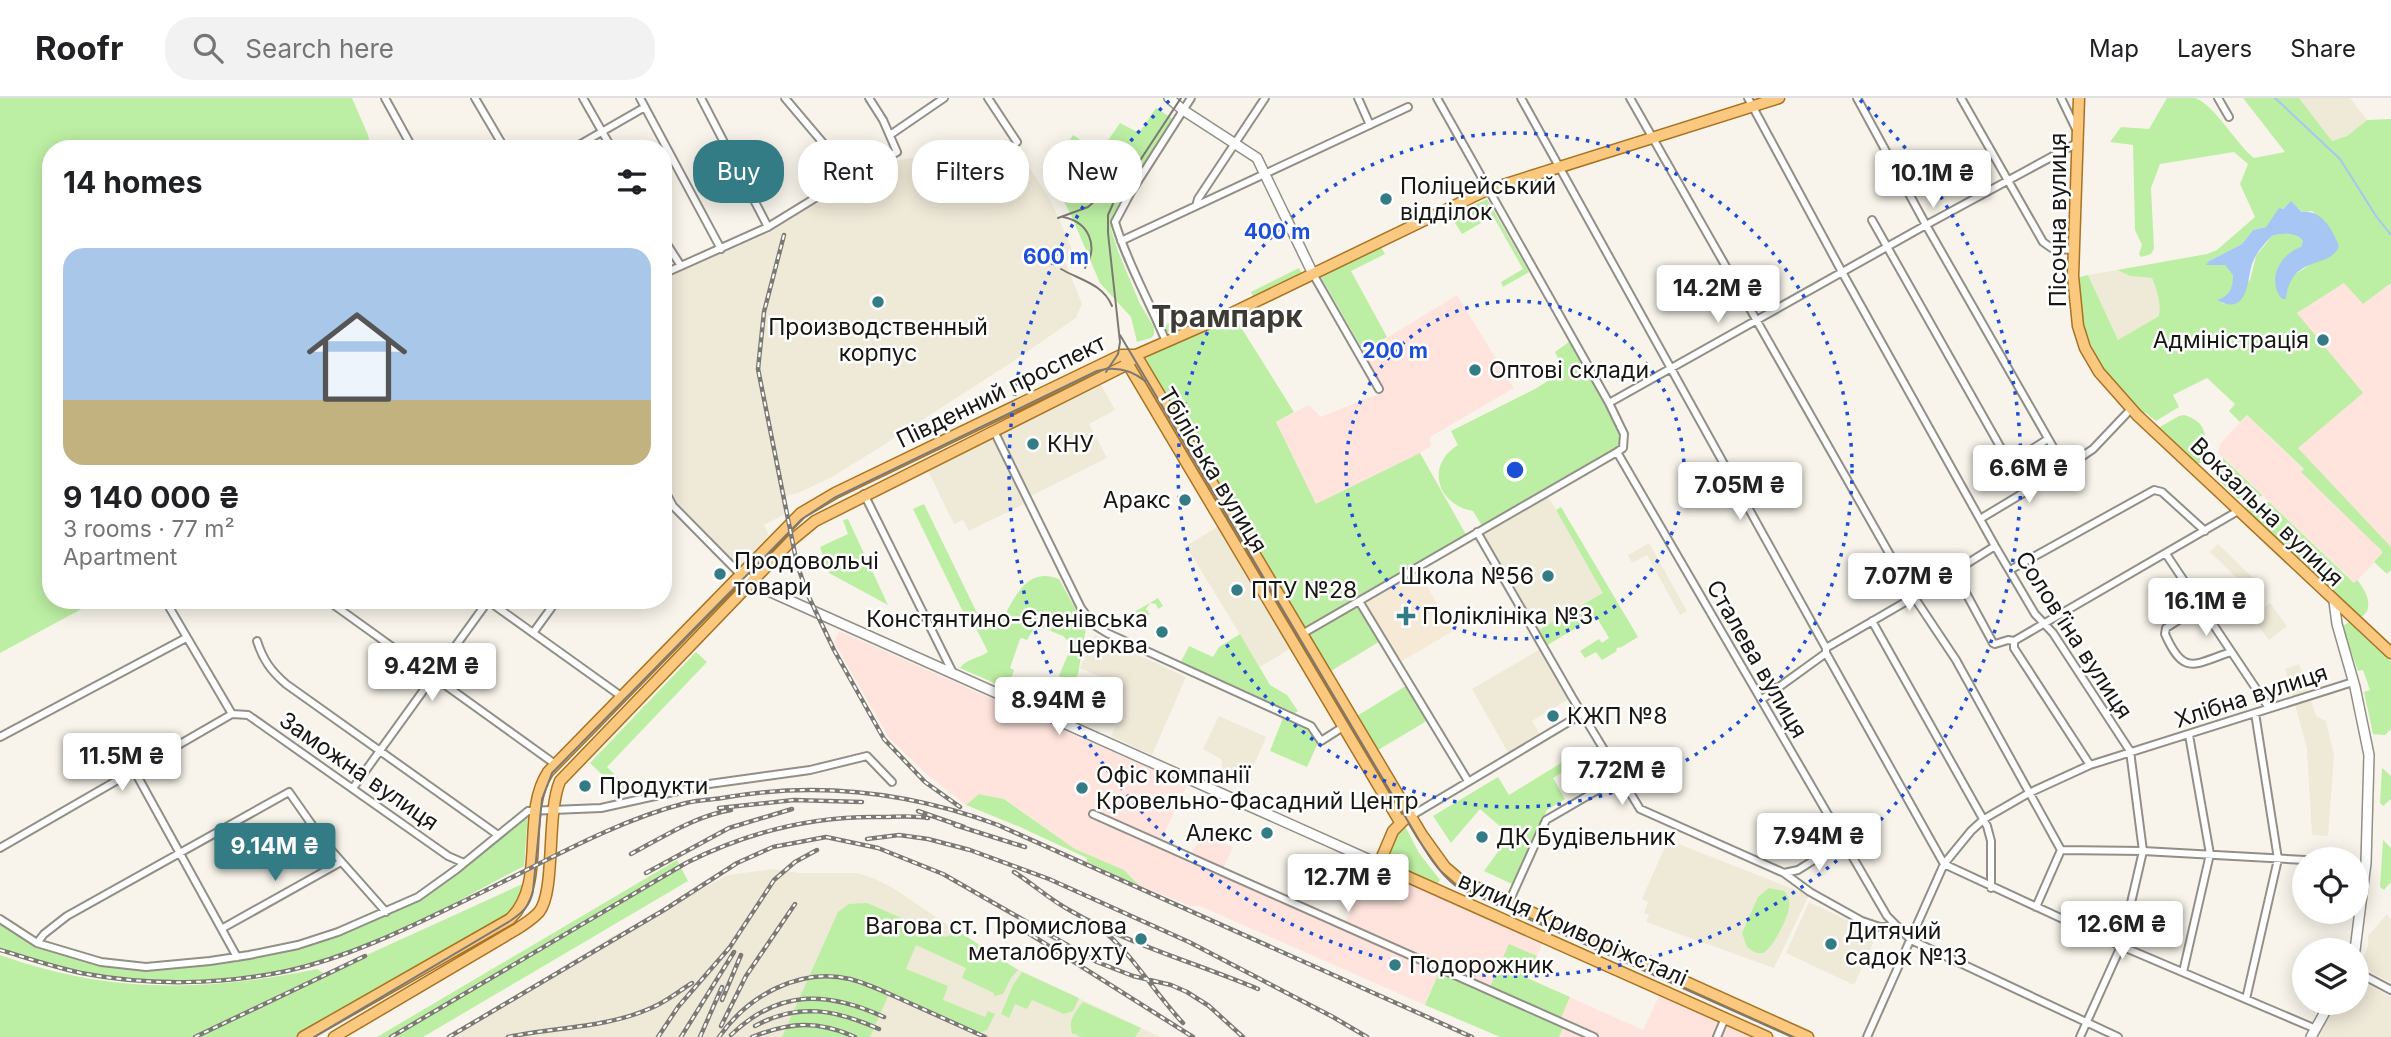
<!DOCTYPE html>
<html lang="en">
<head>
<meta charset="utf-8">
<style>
  body { margin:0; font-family:Inter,sans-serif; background:#f2f2f2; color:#202124; height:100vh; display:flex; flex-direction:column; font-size:26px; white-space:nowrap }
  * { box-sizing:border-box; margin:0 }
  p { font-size:23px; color:#757577 }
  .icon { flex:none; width:38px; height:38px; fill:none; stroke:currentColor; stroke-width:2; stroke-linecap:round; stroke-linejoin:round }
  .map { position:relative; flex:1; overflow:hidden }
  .side { position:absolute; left:42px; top:42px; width:630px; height:469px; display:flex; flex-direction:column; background:#fff; border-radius:28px; box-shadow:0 4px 18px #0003 }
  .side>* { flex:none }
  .banner { position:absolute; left:693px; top:42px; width:665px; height:63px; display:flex; gap:14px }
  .controls { position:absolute; left:2292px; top:749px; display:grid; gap:14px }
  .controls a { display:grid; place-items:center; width:77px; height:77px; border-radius:50%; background:#fff; box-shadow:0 4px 18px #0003; font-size:35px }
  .price { position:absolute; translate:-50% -60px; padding:0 16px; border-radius:7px; background:#fff; color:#222; font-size:23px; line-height:46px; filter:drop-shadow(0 2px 4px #0008) }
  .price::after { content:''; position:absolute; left:50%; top:42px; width:21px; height:16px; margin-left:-10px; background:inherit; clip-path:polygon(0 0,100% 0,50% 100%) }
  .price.active { background:#347c85; color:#fff }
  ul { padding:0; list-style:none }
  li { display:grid; align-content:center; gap:14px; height:371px; padding:0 21px }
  li span { display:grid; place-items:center; height:217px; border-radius:21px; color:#555 }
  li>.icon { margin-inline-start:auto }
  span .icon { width:126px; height:126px; fill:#fffc; stroke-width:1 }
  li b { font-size:30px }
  h2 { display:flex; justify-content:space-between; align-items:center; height:84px; padding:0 21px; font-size:30px }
  .pill { padding:0 24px; border-radius:28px; background:#fff; box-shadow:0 4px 18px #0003; font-size:24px; line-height:63px }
  .pill.active { background:#347c85; color:#fff }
  header { display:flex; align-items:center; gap:42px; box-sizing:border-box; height:98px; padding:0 35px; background:#fff; border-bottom:2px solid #e0e0e0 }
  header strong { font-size:33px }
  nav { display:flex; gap:38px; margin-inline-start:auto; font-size:24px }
  .search { width:490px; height:63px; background:#f2f2f2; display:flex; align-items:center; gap:18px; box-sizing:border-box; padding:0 24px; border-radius:28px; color:#757577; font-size:26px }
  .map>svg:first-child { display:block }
  .commercial { fill:#fee4dd }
  .built { fill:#efe9d8 }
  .medical { fill:#f6e9d5 }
  .green { fill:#bcefa3; fill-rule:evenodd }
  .water { fill:#a7c6f3 }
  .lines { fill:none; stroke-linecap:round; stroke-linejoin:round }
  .stream { stroke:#a7c6f3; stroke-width:2 }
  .street-casing { stroke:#928f87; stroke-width:10 }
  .secondary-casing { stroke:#928f87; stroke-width:12 }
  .primary-casing { stroke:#a97322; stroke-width:13 }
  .street { stroke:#fff; stroke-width:6 }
  .secondary { stroke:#fff; stroke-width:9 }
  .primary { stroke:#fac97f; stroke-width:10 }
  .tram { stroke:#7c7974; stroke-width:2 }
  .rail-casing { stroke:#7c7974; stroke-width:4.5 }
  .rail { stroke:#fff; stroke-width:2; stroke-dasharray:5; stroke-linecap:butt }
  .ring { fill:none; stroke:#1d4ed8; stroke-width:3.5; stroke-dasharray:3.5 7 }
  .poi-dot { fill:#347c85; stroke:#fff; stroke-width:2.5 }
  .labels { text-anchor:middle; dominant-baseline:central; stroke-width:5; stroke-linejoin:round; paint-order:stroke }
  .poi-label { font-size:23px; fill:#171613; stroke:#fff; text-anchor:start }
  .street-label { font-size:23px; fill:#171613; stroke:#fff }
  .district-label { font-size:30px; font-weight:bold; fill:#3e3b34; stroke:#fff }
  .centre { fill:#1d4ed8; stroke:#fff; stroke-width:3.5 }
  .ring-label { font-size:21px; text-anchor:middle; font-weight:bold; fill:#1d4ed8; stroke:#fff; stroke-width:5; stroke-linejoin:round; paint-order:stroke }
</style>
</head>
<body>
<header>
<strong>Roofr</strong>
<div class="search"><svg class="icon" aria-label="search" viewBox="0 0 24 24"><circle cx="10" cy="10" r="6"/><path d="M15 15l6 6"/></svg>Search here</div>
<nav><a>Map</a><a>Layers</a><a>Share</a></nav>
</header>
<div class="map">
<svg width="2391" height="939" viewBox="0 0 2391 939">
  <rect width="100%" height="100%" fill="#f8f4eb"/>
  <path class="commercial" d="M2345,184L2363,206L2391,185V449L2298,350L2297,215Z
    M1457,197L1514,290L1430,339L1431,348L1420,355L1316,406L1276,324L1309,307L1321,319L1380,295L1359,257Z
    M2247,317L2304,372L2302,375L2384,454L2355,485L2218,355L2220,346Z
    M839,533L1187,687L1160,744L1191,758L1201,735L1233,749L1223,771L1344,826L1372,768L1543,844L1527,880L1643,932L1660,896L1753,939H1559L1564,928L1439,874L1425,907L1200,808H1191L1140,788L1124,772L1075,751L1005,701L979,696L966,707L931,680L889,640L834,544Z"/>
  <path class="built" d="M2299,0H2350L2367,22L2347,38L2332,43Z
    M1016,49L1050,101L1075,158L1065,163L1082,206L1076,220L1009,266L871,355L832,379L798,395L786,398L785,416L764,427L769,437L738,470L677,404L663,375V180L769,135L857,80L887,65L929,56Z
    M2117,172L2130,178L2152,180L2158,196L2160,215L2159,218L2118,242L2088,177Z
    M1098,281L1115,312L1089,326L1107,360L1027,400L1028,404L969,433L963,422L954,426L925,367Z
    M1546,395L1604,495L1535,534L1477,434Z
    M1222,426L1296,547L1260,569L1186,448Z
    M1649,445L1687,513L1680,517L1647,457L1632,465L1628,457Z
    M2218,446L2256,483L2248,491L2210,454Z
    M2270,505L2287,528L2269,542L2251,519Z
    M1095,537L1186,579L1152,657L1111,638L1123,612L1104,603L1112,584L1080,570Z
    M1544,549L1572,599L1532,623L1542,640L1510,658L1472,591Z
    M2299,566L2316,618L2326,623L2334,658L2328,738L2312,737L2307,650L2285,571Z
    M1219,618L1266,639L1247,683L1223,672L1221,661L1203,651Z
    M1668,742L1809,797L1774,870L1646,824L1649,817L1644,815L1648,804L1642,801Z
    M774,771L799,775H858L875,781L893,790L1001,863L1160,939H449L613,838L728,777Z
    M1809,804L1877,836L1854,887L1786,855Z
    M2387,816L2391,821V881L2389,884L2360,868L2368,848V838Z
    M2357,881L2391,899V939H2317L2337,905H2357Z"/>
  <path class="medical" d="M1416,470L1453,533L1397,566L1359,503Z"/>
  <path class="green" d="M0,0H352L368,37L371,51H51V502H98L0,555Z
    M2167,0C2175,0 2187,0 2195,0C2214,6 2237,47 2254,60L2285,54L2243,0H2299L2332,43L2347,38L2367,22L2391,21V185L2363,206L2344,185L2297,215L2363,295L2298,350L2391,449V472L2387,476L2374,464L2383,454L2301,374L2304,371L2247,317L2240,324L2229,313L2235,306L2207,280L2173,297L2179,309L2156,323L2146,315L2141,314C2098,268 2084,247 2076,184L2080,179L2088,177L2118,242L2159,218C2161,205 2157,192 2152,180L2130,178L2117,172L2207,156L2217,152L2255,119L2240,86L2248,66L2234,54L2160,66L2151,90L2154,151L2151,156L2141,159L2139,156L2142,147L2135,132L2133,47L2110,44L2121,29L2149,31ZM2291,104L2303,114L2312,113L2326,126L2339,148L2294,177L2289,182L2286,200L2275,184L2279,168L2301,149L2303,143C2296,134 2282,135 2272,138L2256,158L2250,182L2224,206L2218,202C2231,198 2233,190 2234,177L2225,167H2207L2209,163L2242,146L2253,132L2266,129L2274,118Z
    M1156,10L1173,21L1114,115L1111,131L1118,153L1140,206L1154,229V237L1151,240L1137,244L1131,219L1100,185L1071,117L1054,84L1048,76L1073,37L1100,54L1120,25L1139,35Z
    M1487,101L1529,174L1503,189L1501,184L1523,171L1493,118L1462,136L1451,118Z
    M1381,149L1385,156L1351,173L1387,239L1364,254L1321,179Z
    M1299,170L1302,176L1254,200L1251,194Z
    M1202,211L1209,213L1208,219L1173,234H1165L1164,231L1168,225Z
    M1232,215L1294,314L1276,324L1316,406L1420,355L1468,440L1359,503L1382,542L1326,576L1136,257Z
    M1569,244L1573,247L1622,339V348L1482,428L1473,413C1437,407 1425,367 1458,347L1451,333L1535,291L1564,273L1555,254Z
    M2184,317C2211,325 2206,343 2202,364L2196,366L2160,332V329L2179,318Z
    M2223,360L2263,398L2242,401L2237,400L2214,378L2215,371L2219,373L2224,368L2221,365Z
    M2269,404L2354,485L2357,482C2366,492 2374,509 2363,518H2357L2244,411L2247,408Z
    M924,406L978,517L996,524L1002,522C1015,499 1027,468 1059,481L1086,530L1078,576L1065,607L1050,599L1072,547L1063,538L1036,527L1027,542L1022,540L1020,541L1010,570L1014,572L1008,591L960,570C967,560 978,561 988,554L976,530L967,522L913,411Z
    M1561,409L1638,539L1620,550L1619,549L1616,551L1617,553L1602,562L1596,554L1585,560L1580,553L1599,541L1602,545L1609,540L1596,518L1544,549L1535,534L1603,495L1556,412Z
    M848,421L888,507L829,475L820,449L848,436L843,422Z
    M1158,500L1163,508L1158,511L1156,506L1150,505L1146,511L1150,516L1131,527L1111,528Z
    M2349,524L2391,563V631L2385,637L2373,636L2364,594L2370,592L2363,572L2358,573L2343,531V528Z
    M1240,536L1270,587L1287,597L1298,613L1295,615L1181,564L1189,548L1213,559L1219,549Z
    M696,554L707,564L607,669L630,691L624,698L590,665Z
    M1409,586L1430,621L1373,655L1352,621Z
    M1283,620L1310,631L1318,645L1307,669L1270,653Z
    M1579,654L1584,661L1553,680L1565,701L1547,712L1514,787L1484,773L1510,737L1480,711L1451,745L1433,718L1498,679L1509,697Z
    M2382,670L2391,678V701L2383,708L2380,705Z
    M979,696L1004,701L1075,751L1124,772L1140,788L1087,764V760L1020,729L966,707Z
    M528,713L524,768C470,796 417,828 361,850C273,884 175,893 82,875C54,870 27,860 0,852V821L37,845L67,855L146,869L210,863L298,847L418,799Z
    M1405,728L1419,755L1440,782L1437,786L1387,763L1400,729Z
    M2383,742L2391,750V784L2384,792L2380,789Z
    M677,762L688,783L423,939H377Z
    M529,783L517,814L303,939H0V857C109,896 205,894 317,871L325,876Z
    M1769,790L1784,793C1788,798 1790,802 1789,809C1789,818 1771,854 1762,855C1756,856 1751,852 1747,849L1742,835L1758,799Z
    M867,805L945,839L951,837L952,829L1018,872L1011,880L1003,896L994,898V895L962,880L966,870L916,847L906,871L948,888L943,902L985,919L988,913L995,916L987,932L979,935L890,894L870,939H782L838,814L849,806Z
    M1509,846L1537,858L1527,880L1570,899L1560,922L1489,891Z
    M1022,874L1079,900L1073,913L1064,916L1032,902L1027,911L1015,906L1009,920L1001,916L1013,887Z
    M1439,874L1564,928L1559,939H1500L1425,907Z
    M1083,904L1141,930L1135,939H1081L1072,935C1068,922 1075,914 1083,904Z"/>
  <path class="water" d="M2291,103L2302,114C2322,112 2332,131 2339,148C2331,172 2291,155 2286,201H2282C2266,182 2280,156 2301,149L2303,143C2296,134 2282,135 2272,138C2264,146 2256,155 2252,166C2247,183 2248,219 2217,202C2230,198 2233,190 2233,177L2225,167H2206L2209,163L2242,146L2253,132L2266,129L2279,110L2283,111Z"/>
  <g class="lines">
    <path class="stream" d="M2275,0L2340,61L2376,118L2391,137"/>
    <g class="street-casing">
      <path id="street" d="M385,0L413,51
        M475,0L505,51
        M583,0L612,51
        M640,0L721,151
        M701,0L768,129
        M785,0L851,78
        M988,0L1017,44
        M1358,0L1370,27
        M1437,0L1609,305L1624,336L1623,350L1617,354L1887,818L1911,842L2118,939
        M1521,0L1826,550V555L1944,766L2121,848L2316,931
        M1630,0L1914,499L1956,562L2061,752L2143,753L2305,762
        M1748,0L1842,174L1995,448L2035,516L2053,535L2130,653L2143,753L2121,848L2080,939
        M1857,0L1926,127L2065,370L2093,351L2131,311
        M1961,0L2043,144L2053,151L2075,152
        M2061,0L2077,33
        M2218,0L2229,19
        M890,37L944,0
        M572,51L645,9
        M1196,108L1198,101L1265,0
        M1872,122L2006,359L2013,363L2048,341
        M663,140L681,168
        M1121,143L1408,9
        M663,176L768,129L851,78L897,54L883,22L869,0
        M1313,176L1379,291
        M1166,244C1150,204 1127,165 1115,124L1131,94L1191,0
        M1609,305L1926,127L2077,45
        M994,333L1081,510L1094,527L1107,535L1311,628L1321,643L1343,629
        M663,389L673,408L740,476
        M864,396L953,575
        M1980,421L2065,370
        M1477,434L1572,599L1640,711L1784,775L1810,794L1862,823L1880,829L1895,827
        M2166,456L2269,610
        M2010,472L2154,392L2162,394L2205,433
        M1954,473L1993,545L1995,546L2008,542L2014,543V550L2090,667
        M165,502L232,616
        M327,502L555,666
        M487,502L621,598
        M1359,503L1468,683
        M2201,508L2166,530L2165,536C2184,579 2194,566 2231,554
        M1872,523L1987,728L1991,743V790
        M533,535L557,502
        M1302,536L1617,354
        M257,543C263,562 271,573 286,586L498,737
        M2014,543L2238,413
        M1826,550L1914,499L1995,448
        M1761,602L1826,555
        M232,616L248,617L448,758L464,765
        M0,639L186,540
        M134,672L237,859
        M353,690L488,503
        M1093,716L1594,939
        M1411,718L1582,616
        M0,750L232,616
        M1784,775L1798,772L1844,743
        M1509,804L1546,722L1620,679
        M2036,809L2061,752
        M0,821L37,845L101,864L146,869L210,863L249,857L298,847L338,834L418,799L457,771L528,713L601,710L709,686L810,672L867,658L892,684
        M223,830L341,764
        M37,845L44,836L67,818L289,694L324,744L386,814
        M2183,874L2210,756L2189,637
        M2357,874L2391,892
        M2246,901L2278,761L2255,615
        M1717,939L1725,920
        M1867,939L1944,766L1971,733L1984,721L2029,695L2090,667L2353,584"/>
    </g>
    <g class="secondary-casing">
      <path id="secondary" d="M1169,0L1183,12L1257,60L1313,176
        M740,476L764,491L1379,766
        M2334,503L2337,526L2355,589L2369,657L2366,765L2355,852
        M2311,939L2330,905"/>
    </g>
    <g class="primary-casing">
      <path id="primary" d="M2079,0L2073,178L2078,228L2085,250L2099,274L2137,317L2391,555
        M1136,257L1422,737L1445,769L1460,782L1808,939
        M1126,263L1400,724
        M1405,721L1393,733L1379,766L1767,939
        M303,939L510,821C548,785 520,717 548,674L801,415L835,395L1121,257H1136
        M334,939L517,831C524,826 533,821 539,814C556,793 546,716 560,683L792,442L815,423L1128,266L1136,257L1232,215L1487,92L1779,0"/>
    </g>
    <use href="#street" class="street"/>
    <use href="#secondary" class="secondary"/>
    <use href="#primary" class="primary"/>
    <path class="tram" d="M1063,119C1089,124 1099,148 1085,170
      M1058,120L1088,109L1121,80
      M1061,171C1080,182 1103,186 1112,208
      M1120,237L1406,720C1421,745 1434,771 1457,789L1792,939
      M1106,274L1118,256L1120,244L1108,135V117L1116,99L1181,0
      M314,939L510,823C522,815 530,808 533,793L542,701L552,675L802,421L834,400L1097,273C1115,268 1131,272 1145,283"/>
    <g class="rail-casing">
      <path id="rail" d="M784,137L764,214L758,271L797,466L807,495L834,552L884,641L925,684L960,709
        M719,710L794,702L862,704
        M918,713L964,729
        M955,727L1025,749
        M867,741L899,737L928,741L970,752L1049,781L1189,844L1333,919L1367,939
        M631,756C663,739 695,718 731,712
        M1014,774C1033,786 1050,802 1071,813C1130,847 1196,865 1258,891
        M646,775L729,730L792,711
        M1025,833L1193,939
        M1106,835C1136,861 1156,897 1183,925
        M0,852C27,860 54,869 81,875C148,888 220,887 287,873C350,859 410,829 468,801C538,768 611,724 686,705C698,702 710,702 722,700C816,683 909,694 998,727L1472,939
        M722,902L741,857
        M721,928L746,878L795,806
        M755,928C799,904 836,912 879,931
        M731,937C779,891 827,893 884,919
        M195,939L365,858
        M391,939L686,765C748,734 810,718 879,719C895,719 912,717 928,720
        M449,939L664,812L737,765L773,749L826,739L878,750L943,776L1097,864L1133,878L1171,887L1187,894L1209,908L1243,939
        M508,939C555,929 607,930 651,910C666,904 679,893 692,885
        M658,939L678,909L730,849L774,782L795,764L817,752
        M681,939L734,854
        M700,939L722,889
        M719,939C748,898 799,869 850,881C869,886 887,895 905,903C932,915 958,927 985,939
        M752,939C790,924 817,922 855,939"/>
    </g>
    <use href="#rail" class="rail"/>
  </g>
  <g class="ring">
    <circle cx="1515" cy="372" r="169"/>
    <circle cx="1515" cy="372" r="337"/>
    <path d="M1860 2A506 506 0 1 1 1170 2"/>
  </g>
  <g class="poi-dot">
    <circle cx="1386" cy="101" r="7"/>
    <circle cx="878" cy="204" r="7"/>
    <circle cx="2323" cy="242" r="7"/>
    <circle cx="1475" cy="272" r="7"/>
    <circle cx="1033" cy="346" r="7"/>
    <circle cx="1185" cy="402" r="7"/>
    <circle cx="720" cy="476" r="7"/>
    <circle cx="1548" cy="478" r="7"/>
    <circle cx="1237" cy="492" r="7"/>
    <path d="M1402.5 507.5h7v7h7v7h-7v7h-7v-7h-7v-7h7z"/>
    <circle cx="1162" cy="534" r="7"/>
    <circle cx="1553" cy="618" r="7"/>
    <circle cx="585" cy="688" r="7"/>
    <circle cx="1082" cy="690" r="7"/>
    <circle cx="1267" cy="735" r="7"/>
    <circle cx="1482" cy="739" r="7"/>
    <circle cx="1141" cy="841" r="7"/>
    <circle cx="1831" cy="846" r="7"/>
    <circle cx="1395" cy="867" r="7"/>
  </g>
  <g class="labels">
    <g class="poi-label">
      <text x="1400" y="88">Поліцейський<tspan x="1400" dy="26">відділок</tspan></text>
      <text x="878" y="229" text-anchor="middle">Производственный<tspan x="878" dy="26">корпус</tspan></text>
      <text x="2309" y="242" text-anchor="end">Адміністрація</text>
      <text x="1489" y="272">Оптові склади</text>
      <text x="1047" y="346">КНУ</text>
      <text x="1171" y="402" text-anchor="end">Аракс</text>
      <text x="734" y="463">Продовольчі<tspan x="734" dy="26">товари</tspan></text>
      <text x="1534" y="478" text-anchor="end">Школа №56</text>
      <text x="1251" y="492">ПТУ №28</text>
      <text x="1422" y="518">Поліклініка №3</text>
      <text x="1148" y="521" text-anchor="end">Констянтино-Єленівська<tspan x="1148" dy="26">церква</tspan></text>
      <text x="1567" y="618">КЖП №8</text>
      <text x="1096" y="677">Офіс компанії<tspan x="1096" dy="26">Кровельно-Фасадний Центр</tspan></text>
      <text x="599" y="688">Продукти</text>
      <text x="1253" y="735" text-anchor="end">Алекс</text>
      <text x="1496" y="739">ДК Будівельник</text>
      <text x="1127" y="828" text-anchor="end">Вагова ст. Промислова<tspan x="1127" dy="26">металобрухту</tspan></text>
      <text x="1845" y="833">Дитячий<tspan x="1845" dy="26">садок №13</tspan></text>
      <text x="1409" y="867">Подорожник</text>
    </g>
    <g class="street-label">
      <text transform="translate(2058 122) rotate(-90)">Пісочна вулиця</text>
      <text transform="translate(1001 293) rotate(-26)">Південний проспект</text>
      <text transform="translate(1213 372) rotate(59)">Тбіліська вулиця</text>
      <text transform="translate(2267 414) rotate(44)">Вокзальна вулиця</text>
      <text transform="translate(2074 537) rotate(57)">Соловʼїна вулиця</text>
      <text transform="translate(1757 561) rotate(60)">Сталева вулиця</text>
      <text transform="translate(2251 598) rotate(-18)">Хлібна вулиця</text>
      <text transform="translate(359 673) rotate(35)">Заможна вулиця</text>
      <text transform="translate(1573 831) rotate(24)">вулиця Криворіжсталі</text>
    </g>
    <g class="district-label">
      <text x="1227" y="218">Трампарк</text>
    </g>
  </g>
  <circle cx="1515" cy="372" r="10" class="centre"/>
  <g class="ring-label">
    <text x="1277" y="141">400 m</text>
    <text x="1056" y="166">600 m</text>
    <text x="1395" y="260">200 m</text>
  </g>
</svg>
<div class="controls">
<a><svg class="icon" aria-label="locate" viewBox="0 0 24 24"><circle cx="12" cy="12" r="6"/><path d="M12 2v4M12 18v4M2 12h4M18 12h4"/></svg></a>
<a><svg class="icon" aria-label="layers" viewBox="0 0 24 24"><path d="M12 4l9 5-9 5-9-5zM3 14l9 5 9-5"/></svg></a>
</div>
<b class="price" style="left:1933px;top:112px">10.1M ₴</b>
<b class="price" style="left:1718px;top:227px">14.2M ₴</b>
<b class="price" style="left:2029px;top:407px">6.6M ₴</b>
<b class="price" style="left:1740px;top:424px">7.05M ₴</b>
<b class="price" style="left:1909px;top:515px">7.07M ₴</b>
<b class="price" style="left:2206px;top:540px">16.1M ₴</b>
<b class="price" style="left:432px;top:605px">9.42M ₴</b>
<b class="price" style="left:1059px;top:639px">8.94M ₴</b>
<b class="price" style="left:122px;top:695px">11.5M ₴</b>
<b class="price" style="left:1622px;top:709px">7.72M ₴</b>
<b class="price" style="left:1819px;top:775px">7.94M ₴</b>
<b class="price active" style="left:275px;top:785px">9.14M ₴</b>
<b class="price" style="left:1348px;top:816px">12.7M ₴</b>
<b class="price" style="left:2122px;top:863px">12.6M ₴</b>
<div class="banner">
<a class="pill active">Buy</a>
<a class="pill">Rent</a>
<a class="pill">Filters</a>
<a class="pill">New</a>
</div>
<section class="side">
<h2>14 homes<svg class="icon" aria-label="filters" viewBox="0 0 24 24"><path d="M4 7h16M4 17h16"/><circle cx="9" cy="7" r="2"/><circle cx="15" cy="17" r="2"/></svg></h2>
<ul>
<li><span style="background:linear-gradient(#a9c7e8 70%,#c2b280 0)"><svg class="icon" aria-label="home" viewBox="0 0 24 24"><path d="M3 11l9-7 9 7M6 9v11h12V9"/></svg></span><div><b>9 140 000 ₴</b><p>3 rooms · 77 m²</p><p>Apartment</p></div></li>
</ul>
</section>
</div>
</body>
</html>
